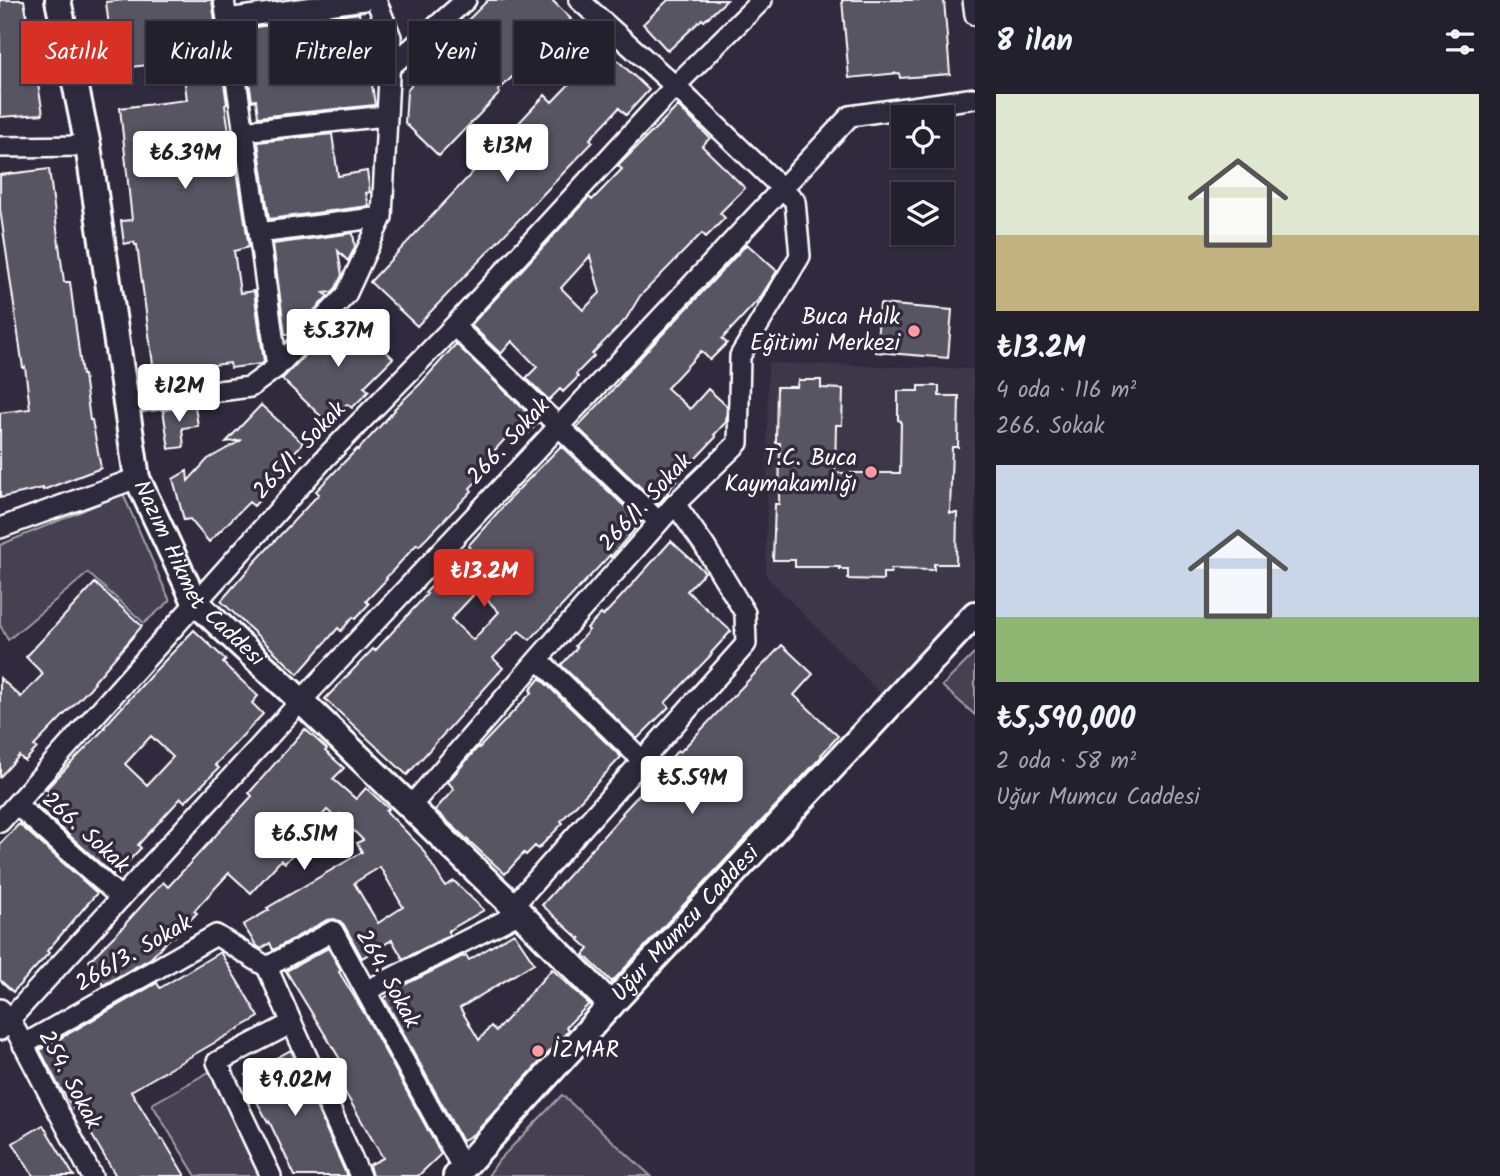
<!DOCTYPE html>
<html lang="tr">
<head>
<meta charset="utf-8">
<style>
  body { margin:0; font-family:Kalam,sans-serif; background:#2b2836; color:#f1f3f6; height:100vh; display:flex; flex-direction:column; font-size:26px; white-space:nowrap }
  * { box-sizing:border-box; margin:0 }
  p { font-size:23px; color:#a3a3aa }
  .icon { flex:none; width:38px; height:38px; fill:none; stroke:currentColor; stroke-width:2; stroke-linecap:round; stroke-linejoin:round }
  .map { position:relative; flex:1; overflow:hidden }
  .drawer { display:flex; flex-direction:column; background:#23202e; width:525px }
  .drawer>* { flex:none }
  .guide { position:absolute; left:21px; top:21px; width:665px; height:63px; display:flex; gap:14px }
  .controls { position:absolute; left:891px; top:105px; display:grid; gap:14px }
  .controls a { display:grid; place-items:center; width:63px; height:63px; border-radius:0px; background:#23202e; box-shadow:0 2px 5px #0004,0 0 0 2px #403e4a; font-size:35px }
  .price { position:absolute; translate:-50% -60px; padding:0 16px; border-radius:7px; background:#fff; color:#222; font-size:23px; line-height:46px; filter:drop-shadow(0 2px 4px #0008) }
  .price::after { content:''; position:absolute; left:50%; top:42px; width:21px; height:16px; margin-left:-10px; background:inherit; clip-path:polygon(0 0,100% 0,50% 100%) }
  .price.active { background:#d93025; color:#fff }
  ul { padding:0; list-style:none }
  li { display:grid; align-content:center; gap:14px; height:371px; padding:0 21px }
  li span { display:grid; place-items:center; height:217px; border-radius:0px; color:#555 }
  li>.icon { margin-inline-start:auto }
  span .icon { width:126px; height:126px; fill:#fffc; stroke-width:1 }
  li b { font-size:30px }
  h2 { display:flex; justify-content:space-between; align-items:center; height:84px; padding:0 21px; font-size:30px }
  .tag { padding:0 24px; border-radius:0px; background:#23202e; box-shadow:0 2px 5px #0004,0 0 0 2px #403e4a; font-size:24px; line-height:63px }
  .tag.active { background:#d93025; color:#fff }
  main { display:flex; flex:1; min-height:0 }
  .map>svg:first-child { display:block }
  .built { fill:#3c3749 }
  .green { fill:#464152; stroke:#a2a0a8; stroke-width:2 }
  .building { fill:#595564; stroke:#fff; stroke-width:2; fill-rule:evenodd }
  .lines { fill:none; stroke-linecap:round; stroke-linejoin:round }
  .minor-casing { stroke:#fff; stroke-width:24 }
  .major-casing { stroke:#fff; stroke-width:30 }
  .minor { stroke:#2f2a3d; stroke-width:19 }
  .major { stroke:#2f2a3d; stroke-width:24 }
  .poi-dot { fill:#ff9aa2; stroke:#2f2a3d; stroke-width:2.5 }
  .labels { text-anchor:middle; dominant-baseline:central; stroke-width:7; stroke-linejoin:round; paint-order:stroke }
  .poi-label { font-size:23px; fill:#fff; stroke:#2f2a3d; text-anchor:end }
  .street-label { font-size:23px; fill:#fff; stroke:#2f2a3d }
</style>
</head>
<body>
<main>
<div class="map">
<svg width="975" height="1176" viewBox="0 0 975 1176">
  <rect width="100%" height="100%" fill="#2f2a3d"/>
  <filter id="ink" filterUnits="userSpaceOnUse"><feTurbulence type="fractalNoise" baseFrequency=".0143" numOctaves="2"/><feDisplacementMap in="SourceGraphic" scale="14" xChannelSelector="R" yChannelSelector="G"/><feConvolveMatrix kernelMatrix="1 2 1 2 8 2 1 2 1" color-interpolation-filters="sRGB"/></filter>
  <g filter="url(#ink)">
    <path class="built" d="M768,363L975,369V596L882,695L766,576Z"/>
    <path class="green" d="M123,494L170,601L144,623L88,573L8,640L0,625V545Z
      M975,653V715L942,686Z
      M216,1068L265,1176H196L152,1104Z
      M562,1095L651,1176H488L499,1160Z"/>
    <path class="building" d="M0,0H24L43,114L0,117Z
      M124,0H212L227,104L225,105L231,145H233L249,247L234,251L240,293L254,291L264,362L261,364L231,368L230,363L154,372L137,245H135L134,242L124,244L121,221L132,220L120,108L187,100L182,61L114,69L106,2Z
      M488,0H552L571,19L498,91L500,93L439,156L405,123L407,91L417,77L458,35L455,33Z
      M668,0H727L704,21L702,19L668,51L643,24Z
      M842,0H944L950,74L900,78L899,73L849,78Z
      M359,13L362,32L373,30L377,55L368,56L375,105L258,117L256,100L252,101L241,29Z
      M596,40L649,90L626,115L619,108L590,139L593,142L417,326L370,282L545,95L552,102L581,72L573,64Z
      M678,106L710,138L702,146L745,188L720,213L725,218L706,237L702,233L640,296L626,319L592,354L594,356L576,374L578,377L563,392L560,389L549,400L526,378L537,367L512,341L501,354L471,325L589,197L592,200L622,169L618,166ZM590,256L600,293L583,310L561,288Z
      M332,134L338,176L367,171L370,192L366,193L369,206L269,219L258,142Z
      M49,169L64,282H70L82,375H84L90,420H92L101,468L43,490V488L0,498V413L30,409L25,367L23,368L0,209V175Z
      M353,233L355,247L348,261L338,251L342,275L336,288L332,292L324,293L328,296L291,334L285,335L273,244Z
      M747,244L777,271L760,298L722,339L727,343L710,360L701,351L667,388L690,409L708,389L727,406L726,422L714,435L716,437L680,475L681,476L667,492L668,493L658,504L577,427L606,397L622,379L621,378L696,299Z
      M880,304L952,310L948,358L876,352Z
      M345,313L393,358L364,387L369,391L352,408L347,404L328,423L282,379Z
      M456,344L538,423L524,437L515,428L494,451L496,454L483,468L486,471L470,488L472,491L419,546L417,544L386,578L387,579L366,601L369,604L355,619L353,617L341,631L338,628L298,674L221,601L253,564L319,494L316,491L357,449L358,450L395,410L394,409L420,384Z
      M798,380H821V388L843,389L842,425H836L835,473H900L901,421L898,420V391H919V386H939V396H959L958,447H952L950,513H957L956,564H934V570L891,569V573H883V580L848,579V569H840V567H795V560H773L775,504H779L780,443H776L777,387H797Z
      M261,405L303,443L272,477L276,481L254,506L249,502L209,542L190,519L184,520L173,479L187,471L188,481L208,459L242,440L226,442Z
      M195,406L198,426L182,428L184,447L169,449L163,410Z
      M561,446L641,522L611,557L610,555L530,640L519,631L493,658L503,668L407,775L325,699L373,649L375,651L427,594L425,593L470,547L468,546L514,494ZM478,590L499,612L473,640L451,619Z
      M671,541L705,572L687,591L731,631L711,653L712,654L665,703L669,707L637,739L561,665L577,648L575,646L589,630L587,628L601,614L603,616L618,600Z
      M95,583L142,626L94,682L95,683L34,746L37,748L25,761L19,756L0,777V678L21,697L43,674L26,657Z
      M194,630L226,660L223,663L258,696L252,703L263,714L215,765L219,768L185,802L181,798L138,845L141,848L123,867L122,865L113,875L37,806L50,792L46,789L105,728L104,727L154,672ZM151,736L173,757L147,785L125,764Z
      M782,645L813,674L794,695L838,736L821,755L822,756L612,982L584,955L589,949L579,940L581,937L579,939L542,905L623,814L622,813L666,766L665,765L678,750L680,752Z
      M540,678L621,757L561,821L563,823L538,849L535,846L526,855L524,853L505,874L435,810L454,789L448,782L478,747L479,748L532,692L530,690Z
      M305,729L327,749L325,751L344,768L333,779L356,799L366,788L389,809L386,811L421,847L445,886L454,881L484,910L448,931L450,935L403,959L392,940L362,958L344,925L340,921L334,919L327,920L273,950L270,943L261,949L256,945L243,925L269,910L267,908L362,852L357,843L363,840L344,821L340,814L336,818L327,810L297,843L300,846L285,863L281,860L251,893L229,873L194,911L197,913L174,937L172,936L151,958L103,985L89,961L125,925V924L163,882L168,887L252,796L249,793ZM380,867L403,907L378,923L354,883Z
      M19,824L97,893L47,951L49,953L13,992L0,980V844Z
      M514,933L534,963L460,1008L479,1040L491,1026L496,1031L552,969L589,1004L566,1027L569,1030L475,1133L462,1141L384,998L410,982L463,956L464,957L466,955L469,960Z
      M328,948L341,970L339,972L363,1011L441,1154L418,1176H372L369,1165L383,1158L335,1075L346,1069L286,971Z
      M220,952L259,1017L131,1091L161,1140L163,1139L185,1176H116L76,1108L74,1110L57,1083L40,1050L157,983L160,988Z
      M291,1050L347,1176H295L269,1121L268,1122L256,1100L258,1099L246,1075Z
      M43,1125L74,1176H33L13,1143Z"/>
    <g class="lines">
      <g class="minor-casing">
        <path id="minor" d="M973,0L975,15
          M227,19L364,0
          M389,68L466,0
          M243,131L386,116
          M0,147L88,146
          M259,233L382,217
          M454,326L659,522
          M277,367L346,295L382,217L391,37L376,0
          M125,403L250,387L277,367L259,233L224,0
          M0,528L137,478
          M538,659L643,761
          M17,805L121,898
          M410,807L538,659L675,504L738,443L740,356L800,256L795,201L675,86L579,0
          M0,822L326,457L454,326L675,86L762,0
          M513,906L746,644L745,613L704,545L675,504
          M267,967L333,931L463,1169
          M267,967L360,1176
          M366,991L520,913
          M0,1009L10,1019L92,1176
          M0,1030L301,701L850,116L975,98
          M23,1045L216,935L267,967
          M271,1176L217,1062L292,1023"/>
      </g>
      <g class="major-casing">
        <g id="major">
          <path id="s1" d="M58,0L88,146L137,478L195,602L301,701L513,906L611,1005"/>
          <path id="s2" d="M456,1176L611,1005L975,614"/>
        </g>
      </g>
      <use href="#minor" class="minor"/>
      <use href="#major" class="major"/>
    </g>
  </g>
  <g class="poi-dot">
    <circle cx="914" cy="331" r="7"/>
    <circle cx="871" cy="472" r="7"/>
    <circle cx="538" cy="1051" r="7"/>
  </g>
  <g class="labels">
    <g class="poi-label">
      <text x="900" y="318">Buca Halk<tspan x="900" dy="26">Eğitimi Merkezi</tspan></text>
      <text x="857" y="459">T.C. Buca<tspan x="857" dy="26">Kaymakamlığı</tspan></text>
      <text x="552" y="1051" text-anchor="start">İZMAR</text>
    </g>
    <g class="street-label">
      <text transform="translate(509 442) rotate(-47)">266. Sokak</text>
      <text transform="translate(300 451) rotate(-47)">265/1. Sokak</text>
      <text transform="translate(646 503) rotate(-47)">266/1. Sokak</text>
      <text stroke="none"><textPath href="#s1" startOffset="600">Nazım Hikmet Caddesi</textPath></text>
      <text transform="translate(85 833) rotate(42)">266. Sokak</text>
      <text stroke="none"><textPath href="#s2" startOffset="341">Uğur Mumcu Caddesi</textPath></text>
      <text transform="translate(134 954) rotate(-30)">266/3. Sokak</text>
      <text transform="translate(387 979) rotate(61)">264. Sokak</text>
      <text transform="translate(69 1080) rotate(62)">254. Sokak</text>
    </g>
  </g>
</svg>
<div class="controls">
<a><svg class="icon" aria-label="locate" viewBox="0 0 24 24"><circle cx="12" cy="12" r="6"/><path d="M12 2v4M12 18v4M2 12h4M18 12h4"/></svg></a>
<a><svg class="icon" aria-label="layers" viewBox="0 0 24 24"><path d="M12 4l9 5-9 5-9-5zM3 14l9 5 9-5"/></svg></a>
</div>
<b class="price" style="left:507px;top:184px">₺13M</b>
<b class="price" style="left:185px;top:191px">₺6.39M</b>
<b class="price" style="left:338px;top:369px">₺5.37M</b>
<b class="price" style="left:179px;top:424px">₺12M</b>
<b class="price active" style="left:484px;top:609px">₺13.2M</b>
<b class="price" style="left:692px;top:816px">₺5.59M</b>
<b class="price" style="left:304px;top:872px">₺6.51M</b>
<b class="price" style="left:295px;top:1118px">₺9.02M</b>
<div class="guide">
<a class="tag active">Satılık</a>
<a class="tag">Kiralık</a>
<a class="tag">Filtreler</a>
<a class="tag">Yeni</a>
<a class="tag">Daire</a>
</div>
</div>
<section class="drawer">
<h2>8 ilan<svg class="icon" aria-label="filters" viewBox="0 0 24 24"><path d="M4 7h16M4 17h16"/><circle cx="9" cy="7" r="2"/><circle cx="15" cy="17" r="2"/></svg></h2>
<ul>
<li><span style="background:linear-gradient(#dfe7d0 65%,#c2b280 0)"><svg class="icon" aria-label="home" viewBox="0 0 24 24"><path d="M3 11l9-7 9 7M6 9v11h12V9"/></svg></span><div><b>₺13.2M</b><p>4 oda · 116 m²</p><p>266. Sokak</p></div></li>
<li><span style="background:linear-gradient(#c9d6e8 70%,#8fb573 0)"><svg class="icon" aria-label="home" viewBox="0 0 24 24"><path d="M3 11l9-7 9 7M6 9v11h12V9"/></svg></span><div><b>₺5,590,000</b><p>2 oda · 58 m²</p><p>Uğur Mumcu Caddesi</p></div></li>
</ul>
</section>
</main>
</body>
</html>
